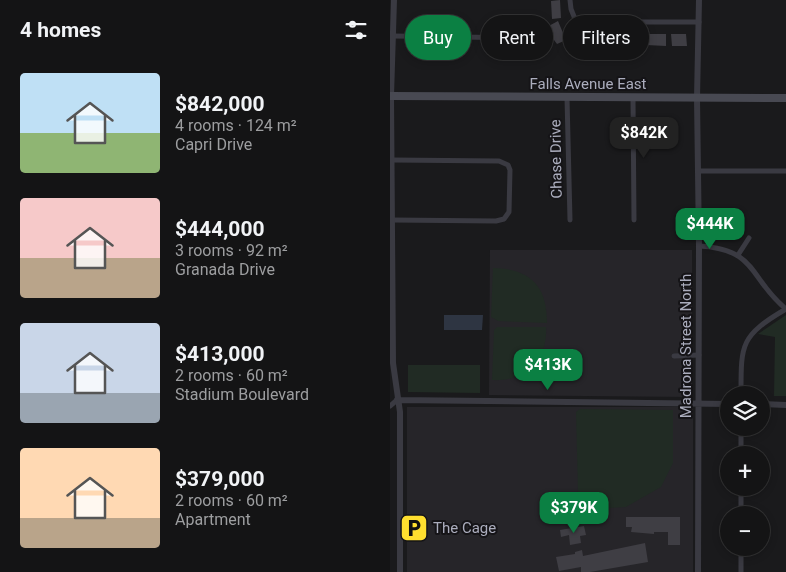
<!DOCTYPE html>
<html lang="en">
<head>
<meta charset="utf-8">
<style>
  body { margin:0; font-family:Roboto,sans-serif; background:#212122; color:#f1f3f6; height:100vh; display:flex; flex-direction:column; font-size:19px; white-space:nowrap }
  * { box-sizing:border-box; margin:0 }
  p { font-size:16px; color:#9d9ea0 }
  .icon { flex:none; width:28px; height:28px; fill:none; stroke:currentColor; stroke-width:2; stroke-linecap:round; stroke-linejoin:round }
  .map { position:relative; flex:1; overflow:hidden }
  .details { display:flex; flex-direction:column; background:#141415; width:390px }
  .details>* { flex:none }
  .top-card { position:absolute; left:15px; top:15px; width:305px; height:45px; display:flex; gap:10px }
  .controls { position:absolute; left:330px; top:386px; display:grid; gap:10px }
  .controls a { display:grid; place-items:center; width:50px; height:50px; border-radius:50%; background:#141415; box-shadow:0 2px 8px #0003,0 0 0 1px #333334; font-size:25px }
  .price { position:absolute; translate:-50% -42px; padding:0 11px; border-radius:10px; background:#0b8043; color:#fff; font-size:16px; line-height:32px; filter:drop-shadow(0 1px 2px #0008) }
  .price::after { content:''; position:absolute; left:50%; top:30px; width:15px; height:11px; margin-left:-8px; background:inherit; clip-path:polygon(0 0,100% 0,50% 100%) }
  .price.active { background:#222; color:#fff }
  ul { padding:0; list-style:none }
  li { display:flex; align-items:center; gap:15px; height:125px; padding:0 20px }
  li span { display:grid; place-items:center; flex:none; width:140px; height:100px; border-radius:5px; color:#555 }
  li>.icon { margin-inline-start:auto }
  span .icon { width:60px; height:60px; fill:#fffc; stroke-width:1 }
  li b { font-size:21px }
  h2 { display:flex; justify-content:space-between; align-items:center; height:60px; padding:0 20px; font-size:21px }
  .tag { padding:0 18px; border-radius:22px; background:#141415; box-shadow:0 2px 8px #0003,0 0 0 1px #333334; font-size:18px; line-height:45px }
  .tag.active { background:#0b8043; color:#fff }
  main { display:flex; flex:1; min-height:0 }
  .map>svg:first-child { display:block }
  .built { fill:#262529 }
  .green { fill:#212b24 }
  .water { fill:#2e3542 }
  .building { fill:#3f3e44 }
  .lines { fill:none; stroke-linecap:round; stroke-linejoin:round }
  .minor { stroke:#3a3a42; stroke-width:5 }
  .tertiary { stroke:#3a3a42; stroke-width:6 }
  .secondary { stroke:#484952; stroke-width:8 }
  .labels { text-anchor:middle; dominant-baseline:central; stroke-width:4; stroke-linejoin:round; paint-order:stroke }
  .street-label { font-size:15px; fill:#abadbd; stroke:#151417 }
  .poi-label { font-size:15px; fill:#abadbd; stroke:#151417; text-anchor:start }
</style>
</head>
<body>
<main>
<section class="details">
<h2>4 homes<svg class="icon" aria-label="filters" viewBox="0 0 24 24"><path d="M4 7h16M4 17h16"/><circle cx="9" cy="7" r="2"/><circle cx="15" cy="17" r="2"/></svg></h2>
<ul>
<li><span style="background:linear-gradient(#bfe0f5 60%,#8fb573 0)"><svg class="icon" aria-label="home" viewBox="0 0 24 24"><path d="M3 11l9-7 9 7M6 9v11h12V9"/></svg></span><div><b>$842,000</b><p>4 rooms · 124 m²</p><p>Capri Drive</p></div></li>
<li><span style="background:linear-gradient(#f6c9c9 60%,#b9a48a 0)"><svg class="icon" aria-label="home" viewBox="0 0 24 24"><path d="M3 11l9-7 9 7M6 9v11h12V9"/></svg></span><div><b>$444,000</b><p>3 rooms · 92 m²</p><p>Granada Drive</p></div></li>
<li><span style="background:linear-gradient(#c9d6e8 70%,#9aa5b1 0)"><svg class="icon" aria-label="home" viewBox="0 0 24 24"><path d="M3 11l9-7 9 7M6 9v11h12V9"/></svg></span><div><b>$413,000</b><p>2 rooms · 60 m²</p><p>Stadium Boulevard</p></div></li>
<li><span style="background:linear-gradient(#ffd9b3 70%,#b9a48a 0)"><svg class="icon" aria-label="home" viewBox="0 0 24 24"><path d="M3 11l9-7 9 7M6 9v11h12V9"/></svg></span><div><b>$379,000</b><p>2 rooms · 60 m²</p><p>Apartment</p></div></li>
</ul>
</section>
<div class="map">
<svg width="396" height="572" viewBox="0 0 396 572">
  <rect width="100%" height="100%" fill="#1a1a1c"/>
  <path class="built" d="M100,250H302V397L99,395Z
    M17,407H303V572H17Z"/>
  <path class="green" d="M103,268C140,269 157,285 157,323L108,321L101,317Z
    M396,315V396H384L385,337L368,334Z
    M107,327H156C158,360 135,382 102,380L104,330Z
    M18,365H90V393L18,392Z
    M190,409L283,410V463L271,487L236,507L219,508L207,498L197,499L194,492H188L186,412Z"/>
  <path class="water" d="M54,315H93L92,330H54Z"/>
  <path class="building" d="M170,0L171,18L162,19L161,1Z
    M168,21L176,40L167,44L155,28Z
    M178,33L194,34V43H178Z
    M225,33V43H203V34Z
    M251,34L252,44L229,45L228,35Z
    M255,34H276V46L256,45Z
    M281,34H296L297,46H282Z
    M236,517H290V545H278V532H264V534L241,532L242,527H236Z
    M194,526L196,535L190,536L191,543L180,545L179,535L171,537L170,530Z
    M255,543L258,562L200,572H191V567L169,571L166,557L185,554V552L192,550L193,556Z"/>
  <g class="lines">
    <path class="minor" d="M180,0L181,9L185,19L195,22H309
      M3,36L129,38
      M177,98L180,220
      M243,98L244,220
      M308,171H396
      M3,220L106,221L114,219L119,212L120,170L118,165L109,161L3,160
      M309,246C368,249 359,279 396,309
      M348,255L359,238
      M284,356L309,355
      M351,395C351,344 350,336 396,309
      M0,406L7,400
      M351,455V428
      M351,515V488
      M351,572V548"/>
    <path class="tertiary" d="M4,0L1,96L3,363L10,412V572
      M7,400L339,404
      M371,404L396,405
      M308,572L309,246L307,98L309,0"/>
    <path class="secondary" d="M0,96L396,98"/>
  </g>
  <defs>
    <g id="parking-square" transform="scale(1.4375)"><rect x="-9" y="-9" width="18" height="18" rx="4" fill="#ffdf2f" stroke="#151417"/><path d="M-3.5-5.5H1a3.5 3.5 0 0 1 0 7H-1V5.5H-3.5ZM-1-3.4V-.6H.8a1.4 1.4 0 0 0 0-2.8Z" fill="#111"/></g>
  </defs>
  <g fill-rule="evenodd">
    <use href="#parking-square" x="24" y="528"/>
  </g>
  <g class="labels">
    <g class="street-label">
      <text x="198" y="84">Falls Avenue East</text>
      <text transform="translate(166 159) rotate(-91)">Chase Drive</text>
      <text transform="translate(296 346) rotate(-90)">Madrona Street North</text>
    </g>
    <g class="poi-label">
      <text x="43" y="528">The Cage</text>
    </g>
  </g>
</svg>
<div class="controls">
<a><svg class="icon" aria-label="layers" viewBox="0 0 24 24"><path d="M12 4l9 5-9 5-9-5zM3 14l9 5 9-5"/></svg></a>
<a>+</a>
<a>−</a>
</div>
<b class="price active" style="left:254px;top:159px">$842K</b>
<b class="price" style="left:320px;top:250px">$444K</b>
<b class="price" style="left:158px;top:391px">$413K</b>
<b class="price" style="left:184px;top:534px">$379K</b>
<div class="top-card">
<a class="tag active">Buy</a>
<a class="tag">Rent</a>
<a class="tag">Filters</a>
</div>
</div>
</main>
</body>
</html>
